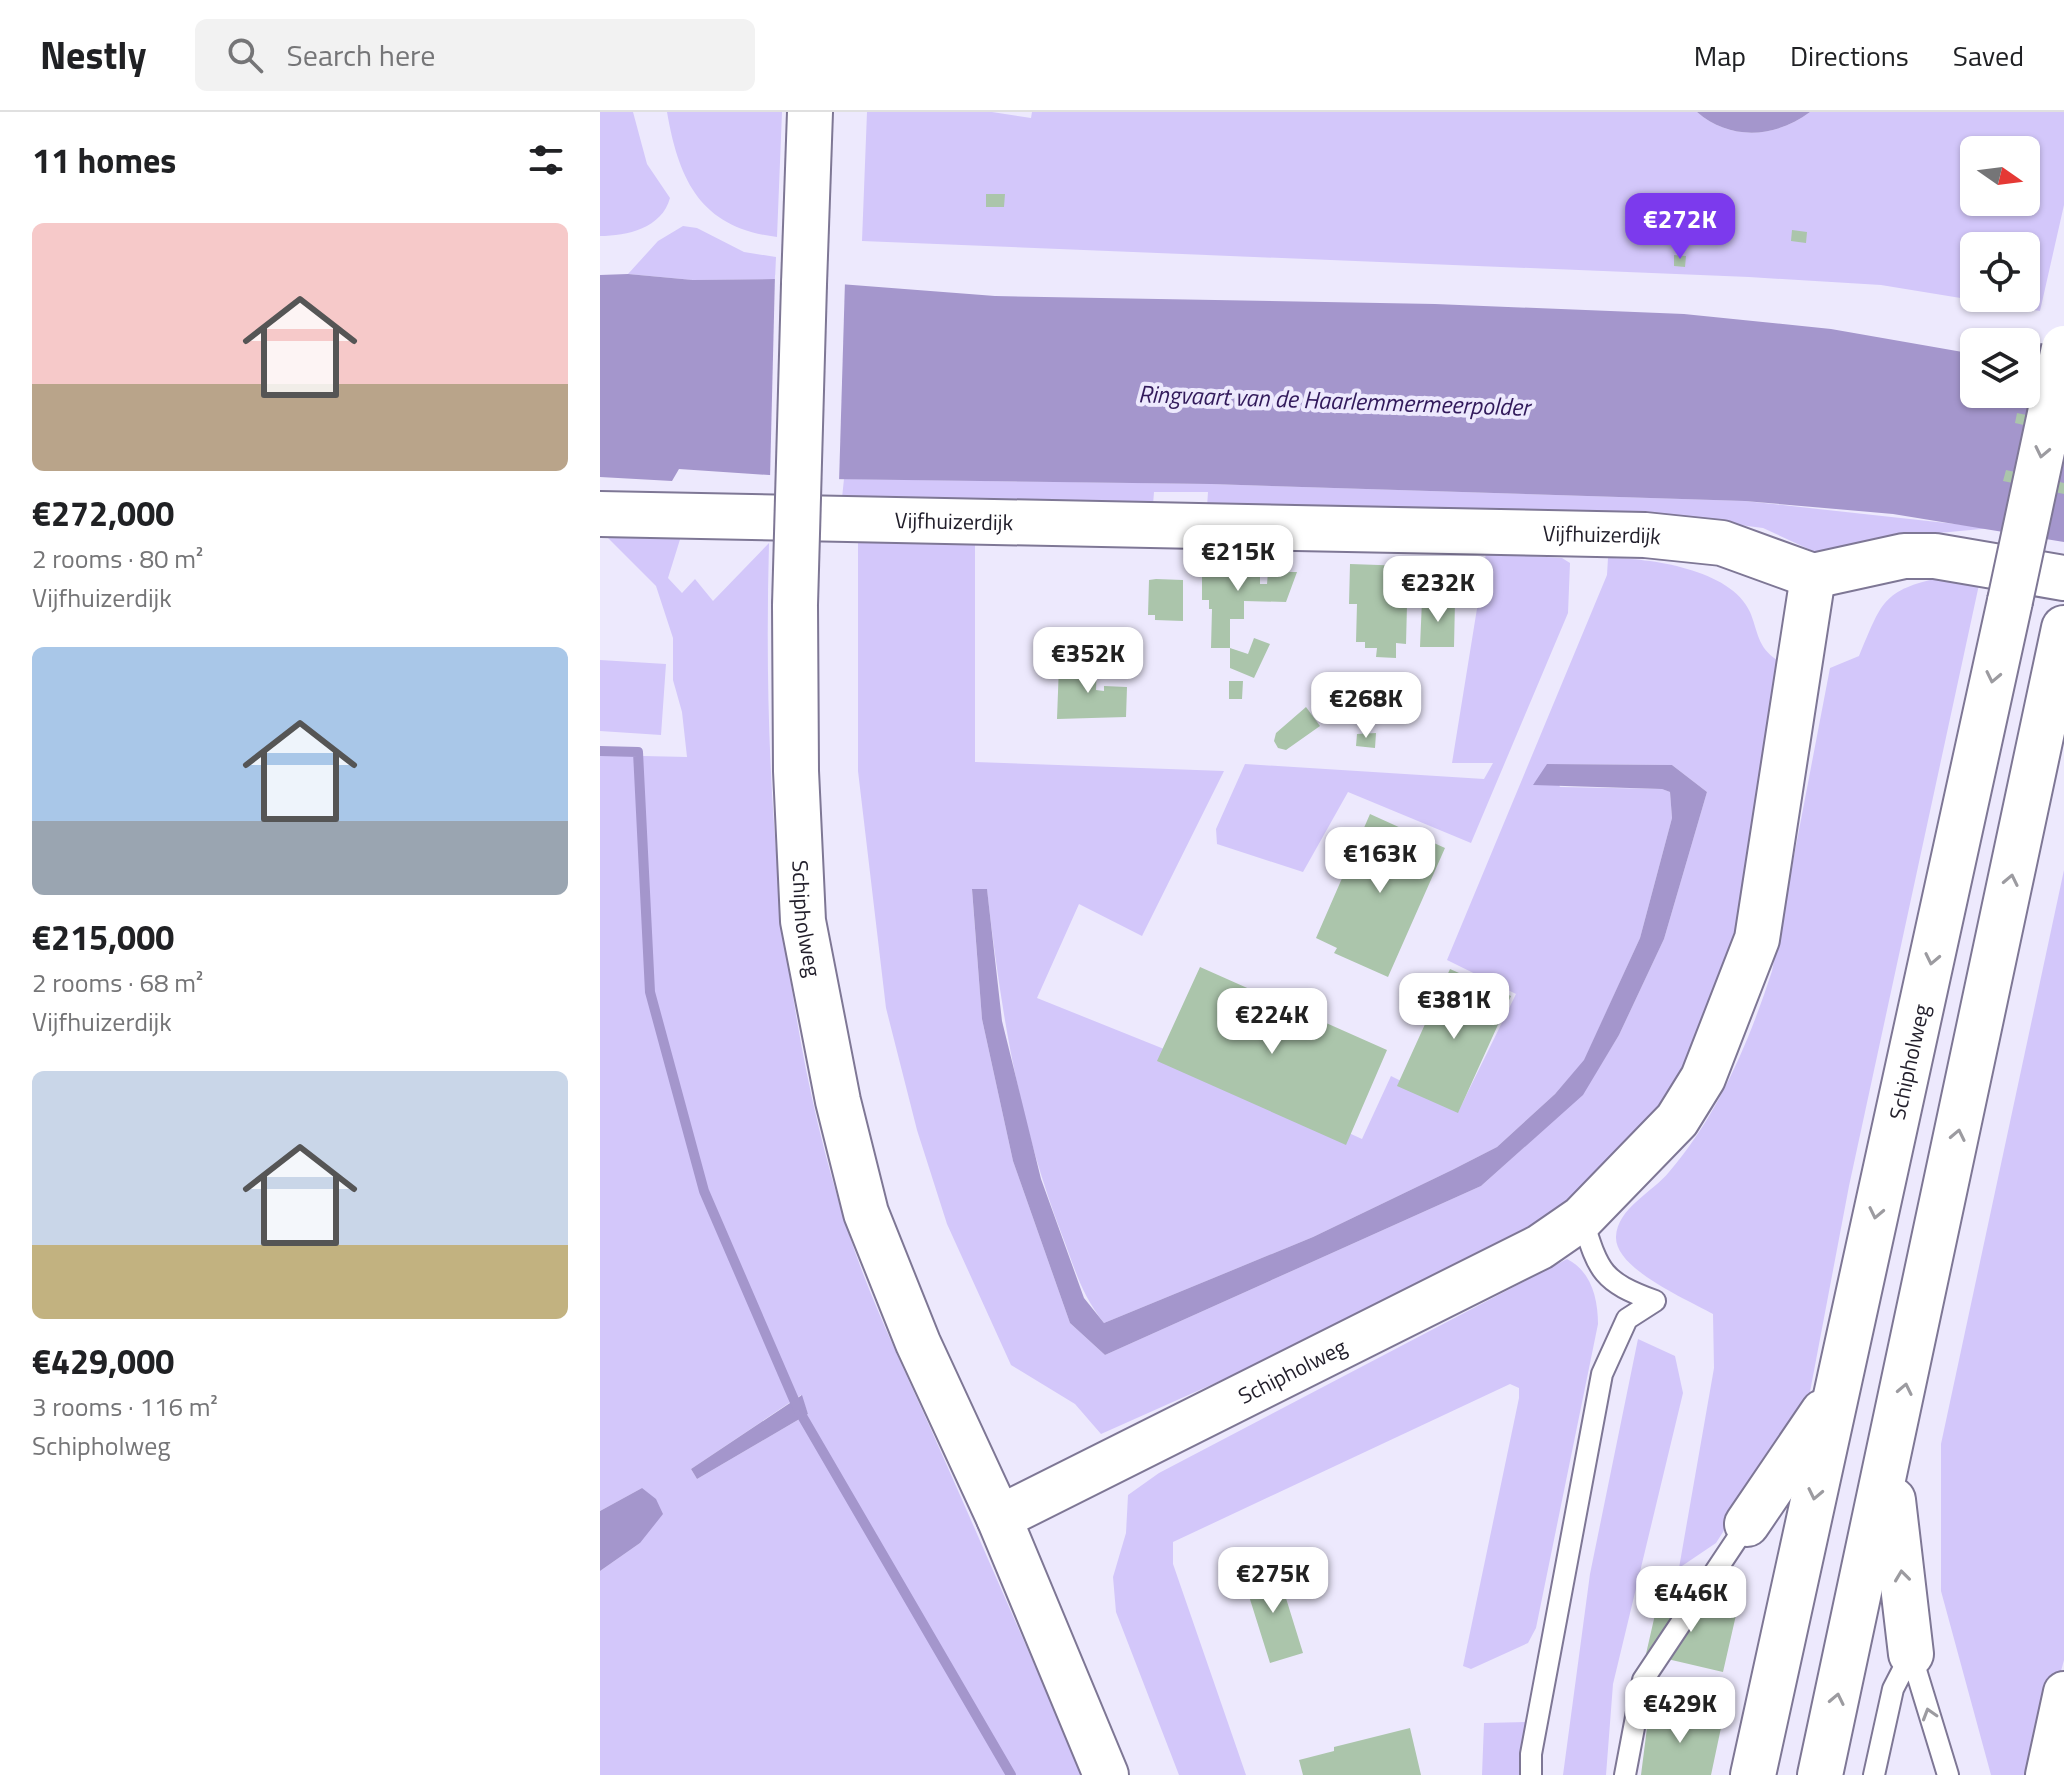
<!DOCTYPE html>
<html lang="en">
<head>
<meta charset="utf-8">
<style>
  body { margin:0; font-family:"Titillium Web",sans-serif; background:#f2f2f2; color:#202124; height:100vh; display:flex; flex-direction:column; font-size:30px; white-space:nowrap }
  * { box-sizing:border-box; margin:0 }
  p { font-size:26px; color:#757577 }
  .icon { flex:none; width:44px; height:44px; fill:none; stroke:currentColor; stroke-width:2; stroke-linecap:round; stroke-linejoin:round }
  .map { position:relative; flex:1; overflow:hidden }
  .details { display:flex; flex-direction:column; background:#fff; width:600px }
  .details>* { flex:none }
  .needle { width:52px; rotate:104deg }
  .buttons { position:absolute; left:1360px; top:24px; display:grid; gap:16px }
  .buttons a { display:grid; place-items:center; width:80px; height:80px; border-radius:12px; background:#fff; box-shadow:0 2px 6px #0004; font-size:40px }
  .price { position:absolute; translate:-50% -68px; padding:0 18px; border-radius:16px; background:#fff; color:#222; font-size:26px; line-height:52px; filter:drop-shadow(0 2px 4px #0008) }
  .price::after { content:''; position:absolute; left:50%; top:48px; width:24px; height:18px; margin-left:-12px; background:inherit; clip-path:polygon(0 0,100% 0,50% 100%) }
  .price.on { background:#7c3aed; color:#fff }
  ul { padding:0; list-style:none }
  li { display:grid; align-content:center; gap:16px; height:424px; padding:0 32px }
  li span { display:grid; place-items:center; height:248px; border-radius:12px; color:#555 }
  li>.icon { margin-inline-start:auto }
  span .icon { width:144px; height:144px; fill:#fffc; stroke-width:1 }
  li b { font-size:34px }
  h2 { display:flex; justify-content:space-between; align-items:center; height:96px; padding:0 32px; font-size:34px }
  header { display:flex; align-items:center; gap:48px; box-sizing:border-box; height:112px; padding:0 40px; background:#fff; border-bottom:2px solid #e0e0e0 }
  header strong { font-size:38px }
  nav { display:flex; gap:44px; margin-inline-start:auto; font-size:28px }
  .search { width:560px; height:72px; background:#f2f2f2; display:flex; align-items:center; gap:20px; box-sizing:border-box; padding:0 28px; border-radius:12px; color:#757577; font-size:30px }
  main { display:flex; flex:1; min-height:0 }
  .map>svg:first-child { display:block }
  .green { fill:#d3c7fa; fill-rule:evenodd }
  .water { fill:#a496cc }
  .pier { fill:#ede9fd }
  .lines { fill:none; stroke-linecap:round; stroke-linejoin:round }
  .stream { stroke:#a496cc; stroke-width:10 }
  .building { fill:#abc5ab }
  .service-casing { stroke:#7e7795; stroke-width:24 }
  .minor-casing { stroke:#7e7795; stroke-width:44 }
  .tertiary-casing { stroke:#7e7795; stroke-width:48 }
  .secondary-casing { stroke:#7e7795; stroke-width:48 }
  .trunk-casing { stroke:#7e7795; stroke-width:48 }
  .service { stroke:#fff; stroke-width:20 }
  .minor { stroke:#fff; stroke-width:40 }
  .tertiary { stroke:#fff; stroke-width:44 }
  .secondary { stroke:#fff; stroke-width:44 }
  .trunk { stroke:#fff; stroke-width:44 }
  .secondary-bridge-casing { stroke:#7e7795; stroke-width:48; stroke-linecap:butt }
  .trunk-bridge-casing { stroke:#7e7795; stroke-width:48; stroke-linecap:butt }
  .secondary-bridge { stroke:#fff; stroke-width:44 }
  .trunk-bridge { stroke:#fff; stroke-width:44 }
  .oneway { stroke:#9c9ba0 }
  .labels { text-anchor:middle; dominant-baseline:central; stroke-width:8; stroke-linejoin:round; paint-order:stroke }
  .street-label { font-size:22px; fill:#23202c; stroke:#ede9fd }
  .water-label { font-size:24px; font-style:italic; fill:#321a5b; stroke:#ede9fd }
</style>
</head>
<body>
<header>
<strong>Nestly</strong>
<div class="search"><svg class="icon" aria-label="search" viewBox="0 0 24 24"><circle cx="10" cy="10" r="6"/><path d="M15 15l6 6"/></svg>Search here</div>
<nav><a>Map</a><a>Directions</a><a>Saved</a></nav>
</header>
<main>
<section class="details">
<h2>11 homes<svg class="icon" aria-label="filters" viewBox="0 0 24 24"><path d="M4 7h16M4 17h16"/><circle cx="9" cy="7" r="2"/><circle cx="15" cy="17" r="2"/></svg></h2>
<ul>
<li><span style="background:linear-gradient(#f6c9c9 65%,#b9a48a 0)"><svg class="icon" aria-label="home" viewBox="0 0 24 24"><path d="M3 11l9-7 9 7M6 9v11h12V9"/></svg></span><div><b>€272,000</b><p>2 rooms · 80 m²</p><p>Vijfhuizerdijk</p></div></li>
<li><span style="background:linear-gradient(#a9c7e8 70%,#9aa5b1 0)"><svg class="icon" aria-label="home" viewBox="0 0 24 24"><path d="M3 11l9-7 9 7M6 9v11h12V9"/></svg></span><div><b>€215,000</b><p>2 rooms · 68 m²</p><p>Vijfhuizerdijk</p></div></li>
<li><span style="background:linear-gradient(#c9d6e8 70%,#c2b280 0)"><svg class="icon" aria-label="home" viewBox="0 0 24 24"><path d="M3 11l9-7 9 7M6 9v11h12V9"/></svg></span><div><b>€429,000</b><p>3 rooms · 116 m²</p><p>Schipholweg</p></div></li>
</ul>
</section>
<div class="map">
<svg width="1464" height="1663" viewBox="0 0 1464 1663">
  <rect width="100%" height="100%" fill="#ede9fd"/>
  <path class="green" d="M0,0H33L47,52L70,86C62,116 27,124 0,124Z
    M67,0H182L177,125C101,116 79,69 67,0Z
    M267,0H392L431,6L432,0H1097C1130,29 1176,26 1210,0H1464V93L1440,199L1281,173L1149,165L262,129ZM1374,38H1426V90H1374ZM1374,134H1426V186H1374Z
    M83,114L97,116L144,140L176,145L175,167L93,168L28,162L58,129Z
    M244,367L610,372L1145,389L1392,416L1285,426L1249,439L1215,440L1163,416L1109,409L607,395L608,380H554L553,393L242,386Z
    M258,419L375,424V650L624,659L542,824L479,792L437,886L574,941L762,1027L791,964L859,998L916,882L847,848L1007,463L1008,446C1049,446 1131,457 1150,500C1158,519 1157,535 1177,548L1169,630L1138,830L1083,972L940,1120L757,1208L501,1322L475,1292L411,1253L347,1112L317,1018L286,896L258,659ZM948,652L1072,653L1107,680L1064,827L1019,923L982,983L881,1074L505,1243L470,1211L413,1049L382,907L372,778H387C401,899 418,1008 462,1123C475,1157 481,1182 504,1211L713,1125L852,1058L897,1035L955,982L984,949L1040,826L1072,706L1070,680L1062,677L960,675Z
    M82,421L68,466L82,481L95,467L113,489L169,431C163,658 177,899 247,1116C269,1185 300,1248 329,1313C381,1430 431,1546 483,1663H0V1459L40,1431L42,1376L0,1399V643L87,645L82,600L73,568V526L56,474L4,422ZM201,1283L208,1302L97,1367L91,1357Z
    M886,441L962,446L970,451L968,501L871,731L748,680L703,760L617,732L616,717L645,652L884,667L893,651H852Z
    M1343,465L1380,468L1249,1074L1209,1285L1116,1431L1079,1456L1114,1256L1113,1202C1088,1188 1015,1157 1016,1125C1017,1096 1053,1080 1069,1060C1118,1003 1149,930 1172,859L1230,556L1259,544C1282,491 1281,478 1343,465Z
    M0,548L66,552L61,623L0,619Z
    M1464,758V1548L1433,1663H1391L1341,1479V1332Z
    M967,1147C991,1159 998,1186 998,1212L936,1516L928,1531L871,1557L863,1554L919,1286V1276L910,1272L573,1430V1452L646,1663H579L516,1500L513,1465L526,1421L528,1383L559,1361Z
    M1038,1227L1075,1244L1083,1281L1013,1572L1006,1663H963L990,1462Z
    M926,1610L924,1663H882L884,1611Z"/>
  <path class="water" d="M1097,0H1210C1176,26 1130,29 1097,0Z
    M28,162L93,168L175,167L395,184L835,192L1084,202L1231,217L1374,242V282H1426V254L1464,262V430L1293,402L1145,389L610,372L228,367L79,357L72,369L0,365V163Z
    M947,652L1072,653L1107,680L1064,827L1019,923L983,983L881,1074L505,1243L470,1211L413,1049L382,907L372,777H387L402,909L441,1067L484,1186L504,1211L713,1125L852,1058L897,1035L955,982L984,948L1040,826L1072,706L1070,680L1062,677L933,673Z
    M202,1283L208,1302L97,1367L91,1357Z
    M42,1376L56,1387L63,1402L40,1431L0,1459V1399Z"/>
  <path class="pier" d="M175,163L245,169L239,371L170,367Z"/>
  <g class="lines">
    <path class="stream" d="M0,639L38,640L50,880L104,1079L198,1297L411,1663"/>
  </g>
  <path class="building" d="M386,82H405L404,95H386Z
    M1192,118L1207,120L1206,131L1191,129Z
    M1074,143L1086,144L1085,155L1074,154Z
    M1417,301L1464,311V322L1415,311Z
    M1406,358L1464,371V382L1403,369Z
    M602,448L660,450V472H667L668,460H697L686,490L644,489V507H630V536H611L612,497H609V488H602Z
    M750,452L808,454L806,532L796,531V546L776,545L777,536H765V530H756L757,492H749Z
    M556,467L583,468V509L555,508V503H548L549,468Z
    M822,488L855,489L854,535H820Z
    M654,526L670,532L654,566L630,556V536L648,542Z
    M459,553L497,554L496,578L504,579V574L527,575L526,605L457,607Z
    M629,569H643L642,587H629Z
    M706,595L720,614L686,638L678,636L674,629L676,621Z
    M776,621L775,636L756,634L757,622Z
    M770,702L845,736L788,865L734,841L737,836L716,826Z
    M600,855L787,938L746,1033L557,949Z
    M850,857L911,884L858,1001L797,974Z
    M676,1454L703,1541L670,1551L643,1465Z
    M1059,1485L1136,1503L1123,1560L1046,1542Z
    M1055,1596L1122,1611L1111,1663H1041L1049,1600Z
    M810,1616L821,1663H703L699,1648L734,1639V1635Z"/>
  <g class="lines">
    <g class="service-casing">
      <path id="service" d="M1311,1542L1348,1663
        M931,1663V1642L1002,1262L1027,1207L1055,1189C1001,1169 999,1160 982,1106
        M1025,1663L1043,1568L1147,1412
        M1274,1663L1293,1577L1311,1542"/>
    </g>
    <g class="minor-casing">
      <path id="minor" d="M1446,1663L1464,1580"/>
    </g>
    <g class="tertiary-casing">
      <g id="tertiary">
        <path id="s1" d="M0,402L1045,423L1122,431L1213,464L1304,444H1335L1464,466"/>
        <path id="s2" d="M399,1406L940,1135L982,1106L1077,1008L1103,966L1157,827L1213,464"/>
      </g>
    </g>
    <g class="secondary-casing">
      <g id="secondary">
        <path d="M204,172L210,0"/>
        <path id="s3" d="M195,493L196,659L203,809L238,989L266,1101L318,1231L399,1406L506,1663"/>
      </g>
    </g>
    <g class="trunk-casing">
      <g id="trunk">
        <path d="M1293,1388L1311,1542"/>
        <path d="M1147,1412L1223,1300"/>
        <path id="s4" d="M1153,1663L1410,489"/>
        <path d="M1220,1663L1464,516"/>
      </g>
    </g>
    <use href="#service" class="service"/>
    <use href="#minor" class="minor"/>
    <use href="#tertiary" class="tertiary"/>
    <use href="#secondary" class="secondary"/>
    <use href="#trunk" class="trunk"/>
    <g class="secondary-bridge-casing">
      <path id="secondary-bridge" d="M195,493L204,172"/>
    </g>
    <g class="trunk-bridge-casing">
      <path id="trunk-bridge" d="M1410,489L1464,236"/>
    </g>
    <use href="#secondary-bridge" class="secondary-bridge"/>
    <use href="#trunk-bridge" class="trunk-bridge"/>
  </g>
  <defs><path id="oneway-chevron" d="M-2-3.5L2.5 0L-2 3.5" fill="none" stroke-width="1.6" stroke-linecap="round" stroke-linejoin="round" transform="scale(2)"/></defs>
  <g class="oneway">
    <use href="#oneway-chevron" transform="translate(1442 340) rotate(102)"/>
    <use href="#oneway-chevron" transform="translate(1393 565) rotate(102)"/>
    <use href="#oneway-chevron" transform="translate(1411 768) rotate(-78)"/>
    <use href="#oneway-chevron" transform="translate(1332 847) rotate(102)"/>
    <use href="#oneway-chevron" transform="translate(1358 1023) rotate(-78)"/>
    <use href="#oneway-chevron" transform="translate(1276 1101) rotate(102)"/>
    <use href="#oneway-chevron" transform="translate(1305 1277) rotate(-78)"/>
    <use href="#oneway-chevron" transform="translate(1215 1382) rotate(102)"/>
    <use href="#oneway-chevron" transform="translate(1302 1464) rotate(-97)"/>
    <use href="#oneway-chevron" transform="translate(1237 1587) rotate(-78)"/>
    <use href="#oneway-chevron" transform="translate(1329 1602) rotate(-107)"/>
  </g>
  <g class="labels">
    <g class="street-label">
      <text stroke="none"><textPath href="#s1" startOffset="354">Vijfhuizerdijk</textPath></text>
      <text stroke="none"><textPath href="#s1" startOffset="1002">Vijfhuizerdijk</textPath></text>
      <text stroke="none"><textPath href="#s3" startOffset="314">Schipholweg</textPath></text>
      <text stroke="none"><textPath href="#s4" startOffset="730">Schipholweg</textPath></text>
      <text stroke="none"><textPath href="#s2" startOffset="328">Schipholweg</textPath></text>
    </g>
    <g class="water-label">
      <text transform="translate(734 288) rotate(2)">Ringvaart van de Haarlemmermeerpolder</text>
    </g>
  </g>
</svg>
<div class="buttons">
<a><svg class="needle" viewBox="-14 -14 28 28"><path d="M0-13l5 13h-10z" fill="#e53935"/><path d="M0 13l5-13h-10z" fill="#757577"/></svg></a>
<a><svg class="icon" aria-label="locate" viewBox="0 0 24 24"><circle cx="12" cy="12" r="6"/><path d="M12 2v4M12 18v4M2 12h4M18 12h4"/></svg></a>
<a><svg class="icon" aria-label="layers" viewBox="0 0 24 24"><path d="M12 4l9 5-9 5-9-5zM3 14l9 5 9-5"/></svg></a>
</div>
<b class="price on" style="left:1080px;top:149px">€272K</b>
<b class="price" style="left:638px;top:481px">€215K</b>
<b class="price" style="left:838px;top:512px">€232K</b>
<b class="price" style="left:488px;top:583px">€352K</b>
<b class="price" style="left:766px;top:628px">€268K</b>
<b class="price" style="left:780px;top:783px">€163K</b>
<b class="price" style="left:854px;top:929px">€381K</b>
<b class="price" style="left:672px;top:944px">€224K</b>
<b class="price" style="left:673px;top:1503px">€275K</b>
<b class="price" style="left:1091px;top:1522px">€446K</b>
<b class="price" style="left:1080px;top:1633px">€429K</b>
</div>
</main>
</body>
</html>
